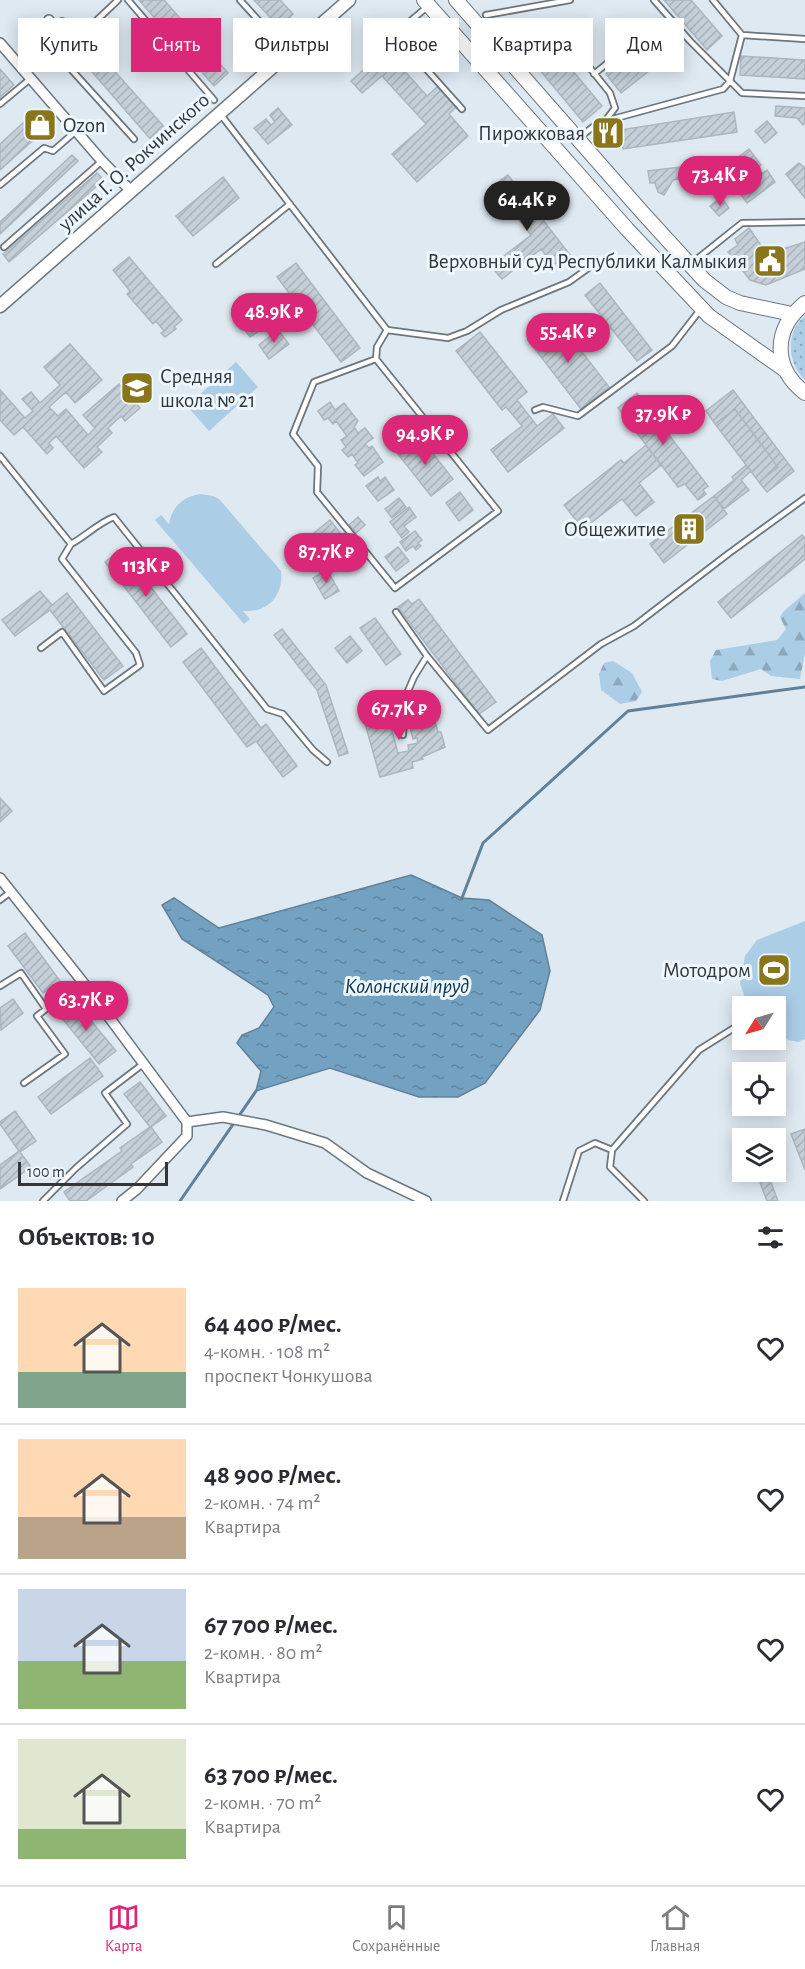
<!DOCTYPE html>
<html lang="ru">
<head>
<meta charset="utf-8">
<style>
  body { margin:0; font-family:"Alegreya Sans",sans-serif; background:#f2f2f3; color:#2b2b33; height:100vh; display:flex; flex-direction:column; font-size:22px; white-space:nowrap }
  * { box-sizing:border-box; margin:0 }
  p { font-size:20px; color:#7c7c81 }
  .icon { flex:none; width:33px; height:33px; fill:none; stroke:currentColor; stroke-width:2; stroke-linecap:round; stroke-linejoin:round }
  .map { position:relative; height:1201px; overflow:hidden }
  .sheet { display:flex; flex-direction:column; background:#fff; flex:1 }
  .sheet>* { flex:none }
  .hud { position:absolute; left:18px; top:18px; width:770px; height:54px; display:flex; gap:12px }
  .needle { width:39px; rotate:233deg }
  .tools { position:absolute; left:732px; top:996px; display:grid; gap:12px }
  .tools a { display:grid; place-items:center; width:54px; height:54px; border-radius:0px; background:#fff; box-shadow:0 3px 15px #0003; font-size:30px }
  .scale { position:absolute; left:18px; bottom:15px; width:150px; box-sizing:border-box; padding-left:6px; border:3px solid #323639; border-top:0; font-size:16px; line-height:21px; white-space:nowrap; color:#323639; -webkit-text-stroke:4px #ecf7ff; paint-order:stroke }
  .price { position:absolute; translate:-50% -51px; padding:0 14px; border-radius:21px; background:#db2777; color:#fff; font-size:20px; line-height:39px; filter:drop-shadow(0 2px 3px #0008) }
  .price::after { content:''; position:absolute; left:50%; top:36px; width:18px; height:14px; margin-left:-9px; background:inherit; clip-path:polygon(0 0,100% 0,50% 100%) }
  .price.current { background:#222; color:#fff }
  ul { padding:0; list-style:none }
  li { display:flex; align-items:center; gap:18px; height:150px; padding:0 18px }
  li+li { border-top:2px solid #e1e1e2 }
  li span { display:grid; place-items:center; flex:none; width:168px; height:120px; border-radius:0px; color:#555 }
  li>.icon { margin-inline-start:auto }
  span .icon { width:72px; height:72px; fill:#fffc; stroke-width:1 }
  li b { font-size:26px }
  h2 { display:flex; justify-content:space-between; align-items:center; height:72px; padding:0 18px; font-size:26px }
  .tag { padding:0 21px; border-radius:0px; background:#fff; box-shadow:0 3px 15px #0003; font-size:21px; line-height:54px }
  .tag.current { background:#db2777; color:#fff }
  .dock { display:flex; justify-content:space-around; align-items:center; height:84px; border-top:2px solid #e1e1e2; background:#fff; font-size:16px; color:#7c7c81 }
  .dock a { display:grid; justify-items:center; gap:3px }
  .dock .current { color:#db2777 }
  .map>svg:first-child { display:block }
  .grass { fill:url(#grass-dots) }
  .forest { fill:url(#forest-firs) }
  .green { fill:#accde6 }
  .water { fill:url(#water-ripples); stroke:#608199; stroke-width:1.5 }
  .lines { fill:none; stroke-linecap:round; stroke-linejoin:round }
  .stream { stroke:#608199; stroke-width:3 }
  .building { fill:url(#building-hatch); stroke:#acb6be; stroke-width:1.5 }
  .service-casing { stroke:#6c767d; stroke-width:8 }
  .minor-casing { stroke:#6c767d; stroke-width:12 }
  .tertiary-casing { stroke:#6c767d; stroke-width:15 }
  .secondary-casing { stroke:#6c767d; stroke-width:16 }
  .service { stroke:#fff; stroke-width:4.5 }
  .minor { stroke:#fff; stroke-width:9 }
  .tertiary { stroke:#fff; stroke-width:12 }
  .secondary { stroke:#fff; stroke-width:14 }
  .labels { text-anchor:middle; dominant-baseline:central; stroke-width:6; stroke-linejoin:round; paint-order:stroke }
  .poi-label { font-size:21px; fill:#323639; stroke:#ecf7ff; text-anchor:end }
  .street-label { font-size:21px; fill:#323639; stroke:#ecf7ff }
  .water-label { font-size:22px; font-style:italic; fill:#0e334b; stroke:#ecf7ff }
</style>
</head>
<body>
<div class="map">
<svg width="805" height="1201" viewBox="0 0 805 1201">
  <defs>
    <pattern id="grass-dots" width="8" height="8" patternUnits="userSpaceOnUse" patternTransform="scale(1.5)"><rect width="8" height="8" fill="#accde6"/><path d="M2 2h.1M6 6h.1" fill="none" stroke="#8da7bb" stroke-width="1.8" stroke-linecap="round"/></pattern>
    <pattern id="forest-firs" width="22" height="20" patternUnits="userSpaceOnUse" patternTransform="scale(1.5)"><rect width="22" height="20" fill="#accde6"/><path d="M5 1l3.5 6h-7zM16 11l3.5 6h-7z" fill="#8da7bb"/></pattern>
    <pattern id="water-ripples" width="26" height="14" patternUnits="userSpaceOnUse" patternTransform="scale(1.5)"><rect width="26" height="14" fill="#73a1c2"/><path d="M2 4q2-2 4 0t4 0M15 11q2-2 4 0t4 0" fill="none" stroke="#5f849f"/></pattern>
    <pattern id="building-hatch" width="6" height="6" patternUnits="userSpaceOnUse" patternTransform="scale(1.5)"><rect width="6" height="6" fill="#c5cfd7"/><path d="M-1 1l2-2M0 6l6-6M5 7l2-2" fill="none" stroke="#aab2b9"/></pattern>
  </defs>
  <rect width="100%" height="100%" fill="#dfe9f1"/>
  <path class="grass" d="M805,316V380C787,363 785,332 805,316Z"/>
  <path class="forest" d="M805,593V653L800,679L771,676L761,669L722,681L712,679L710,661L716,650L777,640L786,629L780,617L784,611Z
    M613,661L632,673L642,692L636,701L620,704L601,690L599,674L604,663Z"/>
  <path class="green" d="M236,362L258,387L209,431L187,406Z
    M200,494L213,496L219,499L281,571C284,595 268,613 243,611L250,619L244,624L155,520L161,515L169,524C172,507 182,497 200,494Z
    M805,921V1039L798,1042L776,1037V1006H748L740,983L745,956L757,940Z"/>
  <path class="water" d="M411,875L462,898L489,900L542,935L550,971L540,1010L485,1083L458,1097H419L330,1068L256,1091L261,1071L237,1043L242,1035L259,1028L274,1007L268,995L182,939L162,905L174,898L219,928Z"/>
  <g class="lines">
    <path class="stream" d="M462,898L483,843L628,711L805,687
      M180,1201L256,1091"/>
  </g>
  <path class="building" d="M139,0H164L228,73L214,86Z
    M254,0H280L293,14L279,27Z
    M664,0H691L722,36L707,50Z
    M543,35L602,106L583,122L524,51Z
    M655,37L669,55L621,93L606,74Z
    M87,40L166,129L152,141L74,51Z
    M386,50L427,96L438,86L456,107L449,114L468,136L417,182L392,154L426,124L382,76L362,93L351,81Z
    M741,56L805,60V79L740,75Z
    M0,69L14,85L0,97Z
    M776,106L805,108V123L803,125L797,118L775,116Z
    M278,108L292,125L268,144L254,128L266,119L271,125L275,122L270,115Z
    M36,111L49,126L0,170V144Z
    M734,112L737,132L623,149L620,130Z
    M767,121L777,133L765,143L755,131Z
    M616,126L617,139L601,140L600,128Z
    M749,149L761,165L744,178L732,162Z
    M72,155L78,161L0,234V222Z
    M799,163L805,168V198L786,174Z
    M680,167L684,178L673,180L664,195L658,192L655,183H650L648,171Z
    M767,170L775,182L747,203L738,191Z
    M97,173L104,180L9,262L3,254Z
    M508,175L570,255L555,267L541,249L502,279L491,266L531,235L493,186Z
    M223,177L239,198L193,236L176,216Z
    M721,197L729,208L719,216L710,206Z
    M749,228L767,254L805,242V269L766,285L750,280L728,252L738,245L735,239Z
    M129,257L182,320L174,327L176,329L165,337L161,333L164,331L156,321L153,324L127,294L130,291L113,270Z
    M296,263L360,348L341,362L277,277Z
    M600,283L652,350L637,361L585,295Z
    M252,302L264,318L260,321L265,327L250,337L234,315Z
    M556,318L609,387L581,409L528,340Z
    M278,330L289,344L269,359L259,345Z
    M480,332L527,392L517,400L537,426L553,414L564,428L508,472L491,450L522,426L506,407L502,410L456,351Z
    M70,344L102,380L75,403L66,392L49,407L58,416L66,409L88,435L95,428L83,415L119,384L140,408L125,421L121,416L108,428L112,433L97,447L102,452L84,468L56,436L49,443L53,448L47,454L23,427L14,435L0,420V390L25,418L33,411L22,399L31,392L40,403L60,385L44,367Z
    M733,390L794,471L767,492L759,482L778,467L735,409L715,424L706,411Z
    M637,393L708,486L703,490L706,494L698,500L685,484L678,487L618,408Z
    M330,402L335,410L344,403L358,421L354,427L358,433L365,428L373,438L365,444L369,448L372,446L383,462L364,476L355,465L358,463L352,454L348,457L342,450L346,447L341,440L347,436L336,421L333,424L328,418L324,420L318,411Z
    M735,409L778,467L759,482L715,424Z
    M420,437L453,479L431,496L398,454Z
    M646,445L661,465L639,483L654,502L636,516L622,499L583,529L564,505L621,460L624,463Z
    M746,465L751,471L741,480L749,490L724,509L714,496L734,480L732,477Z
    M378,477L380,481L385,477L394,490L378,501L366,486Z
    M460,492L473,510L459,521L446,503Z
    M714,496L727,514L664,563L650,544Z
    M399,498L406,507L392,518L385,509Z
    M409,507L416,517L404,526L409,532L402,538L390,522Z
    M358,517L365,525L356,533L349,525Z
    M330,520L342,535L324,549L313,534Z
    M415,531L422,540L418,543L421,546L416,550L413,546L406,551L400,542Z
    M802,535L805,538V559L731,618L718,602Z
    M398,547L409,561L396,571L385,557Z
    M121,549L187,634L171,647L105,562Z
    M327,570L339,591L325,599L313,578Z
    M40,591L52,605L67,593L123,666L104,680L50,610L15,636L2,620Z
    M419,599L496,702L479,714L398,607L408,600L412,604Z
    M375,618L401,654L386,665L360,628Z
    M282,629L326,685L348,753L339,756L317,690L274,635Z
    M350,636L362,651L347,663L335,648Z
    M201,648L261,728L266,724L297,766L283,777L256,741L247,747L183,662Z
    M384,702L398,753L409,751L408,745L418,743L417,738L413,739L409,723L434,718L438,732H441L445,747L422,757L423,759L412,762L413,768L380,777L361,709Z
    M0,798L12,811L0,822Z
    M25,933L60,981L43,993L8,946Z
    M13,999L23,1013L1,1030L0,1008Z
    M73,999L116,1051L99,1064L57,1012Z
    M90,1058L103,1076L51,1114L38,1097Z
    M140,1082L166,1116L151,1127L162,1142L131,1164L133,1167L86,1201H70L64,1192L122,1151L120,1148L150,1127L124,1094Z
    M15,1111L36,1141L20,1152L31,1167L0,1189V1165L19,1151L0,1124V1122Z
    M805,1129V1170L791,1134Z
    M756,1172H767L778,1201H767Z"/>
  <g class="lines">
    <g class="service-casing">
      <path id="service" d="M118,0L59,56L134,139
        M128,0L214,100
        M240,0L278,42
        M654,0L690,41L742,93L805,96
        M713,0L742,35
        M427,7L395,34L462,109
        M486,15L570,0
        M561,32L610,93L615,108L605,121
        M742,35L805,39
        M594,74L647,31
        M0,104L30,79
        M221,115L387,330L377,347L376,359L498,511L395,588L317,492L318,466L293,434L314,382L376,359
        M580,137L598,123L723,89L730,81L742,35
        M0,185L44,148L53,151L76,131
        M4,247L102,161
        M692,263L742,223L805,222
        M216,264L290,204
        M387,330L448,338L467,331L501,310L569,282L594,264
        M535,410L543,407L578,416L672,346L700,310
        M0,456L71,544C86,536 98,523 114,517L267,709L283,714L313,750L327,762
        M396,612L427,656L488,730L601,644L634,626L728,554L805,498
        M41,648L62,632L104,691L140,665L136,653L62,559L71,544
        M403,735L405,698L414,677L427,656
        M0,900L12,891
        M0,986L21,973L46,1009
        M24,1083L65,1054L37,1016L82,981
        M43,1201L76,1168L127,1124L105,1093L143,1064
        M563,1201L579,1151L595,1143L612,1150
        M644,1201L610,1167L612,1150L699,1050L742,1023"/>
    </g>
    <g class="minor-casing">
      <path id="minor" d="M49,20L55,30
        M0,43L102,161L131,191
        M19,65L62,23
        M0,878L82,981L187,1122V1136L137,1189L122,1201
        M187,1122L223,1117L266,1125L325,1143L367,1173L426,1201"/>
    </g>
    <g class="tertiary-casing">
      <path id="tertiary" d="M0,306L349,0"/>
    </g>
    <g class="secondary-casing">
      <path id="secondary" d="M424,0L627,229L709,316L785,370
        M456,0L642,212L704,280L726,297L740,303L792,314
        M805,303C773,329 772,367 805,393"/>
    </g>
    <use href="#service" class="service"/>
    <use href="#minor" class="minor"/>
    <use href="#tertiary" class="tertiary"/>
    <use href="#secondary" class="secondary"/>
  </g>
  <defs>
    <g id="shop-square" transform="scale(1.725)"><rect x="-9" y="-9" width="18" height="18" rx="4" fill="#89761a" stroke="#ecf7ff"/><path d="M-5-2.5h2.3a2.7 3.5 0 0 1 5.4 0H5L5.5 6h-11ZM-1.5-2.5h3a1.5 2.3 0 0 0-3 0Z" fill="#fff"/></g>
    <g id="restaurant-square" transform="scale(1.725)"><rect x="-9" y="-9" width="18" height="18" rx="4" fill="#89761a" stroke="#ecf7ff"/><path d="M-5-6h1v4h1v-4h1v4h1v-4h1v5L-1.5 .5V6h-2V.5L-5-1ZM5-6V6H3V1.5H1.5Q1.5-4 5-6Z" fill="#fff"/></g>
    <g id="civic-square" transform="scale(1.725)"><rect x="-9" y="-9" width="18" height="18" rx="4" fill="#89761a" stroke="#ecf7ff"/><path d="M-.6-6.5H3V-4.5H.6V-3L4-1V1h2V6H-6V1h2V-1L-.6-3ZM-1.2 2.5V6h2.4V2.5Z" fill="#fff"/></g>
    <g id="school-square" transform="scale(1.725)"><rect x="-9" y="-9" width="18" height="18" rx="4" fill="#89761a" stroke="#ecf7ff"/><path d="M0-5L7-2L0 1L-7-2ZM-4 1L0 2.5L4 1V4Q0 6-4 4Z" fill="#fff"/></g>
    <g id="building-square" transform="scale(1.725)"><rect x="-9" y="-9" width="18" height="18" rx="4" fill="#89761a" stroke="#ecf7ff"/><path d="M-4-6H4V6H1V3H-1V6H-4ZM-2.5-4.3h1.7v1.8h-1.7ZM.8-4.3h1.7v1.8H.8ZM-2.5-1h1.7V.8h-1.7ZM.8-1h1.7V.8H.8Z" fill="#fff"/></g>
    <g id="stadium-square" transform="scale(1.725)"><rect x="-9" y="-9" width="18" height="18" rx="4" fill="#89761a" stroke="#ecf7ff"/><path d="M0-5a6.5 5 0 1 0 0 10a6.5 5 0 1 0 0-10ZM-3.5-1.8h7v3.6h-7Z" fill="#fff"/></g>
  </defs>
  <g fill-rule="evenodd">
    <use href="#shop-square" x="40" y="125"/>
    <use href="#restaurant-square" x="608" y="133"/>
    <use href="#civic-square" x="770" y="261"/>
    <use href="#school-square" x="137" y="388"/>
    <use href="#building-square" x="689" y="529"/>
    <use href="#stadium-square" x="774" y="970"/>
  </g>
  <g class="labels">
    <g class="poi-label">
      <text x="63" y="125" text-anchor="start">Ozon</text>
      <text x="585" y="133">Пирожковая</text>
      <text x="747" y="261">Верховный суд Республики Калмыкия</text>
      <text x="160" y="376" text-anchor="start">Средняя<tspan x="160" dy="24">школа № 21</tspan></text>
      <text x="666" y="529">Общежитие</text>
      <text x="751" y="970">Мотодром</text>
    </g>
    <g class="street-label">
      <text transform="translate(134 162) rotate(-42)">улица Г. О. Рокчинского</text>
    </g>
    <g class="water-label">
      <text x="407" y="986">Колонский пруд</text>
    </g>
  </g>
</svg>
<div class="tools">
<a><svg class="needle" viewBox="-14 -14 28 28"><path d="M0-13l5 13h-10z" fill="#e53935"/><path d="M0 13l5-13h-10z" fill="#7c7c81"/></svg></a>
<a><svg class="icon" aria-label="locate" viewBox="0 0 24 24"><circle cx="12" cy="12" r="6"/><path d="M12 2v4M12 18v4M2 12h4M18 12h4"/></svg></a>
<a><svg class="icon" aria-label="layers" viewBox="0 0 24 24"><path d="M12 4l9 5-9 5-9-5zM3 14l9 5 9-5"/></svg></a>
</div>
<div class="scale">100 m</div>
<b class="price" style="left:720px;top:207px">73.4K ₽</b>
<b class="price current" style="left:527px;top:232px">64.4K ₽</b>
<b class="price" style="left:274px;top:344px">48.9K ₽</b>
<b class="price" style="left:568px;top:364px">55.4K ₽</b>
<b class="price" style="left:663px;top:446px">37.9K ₽</b>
<b class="price" style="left:425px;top:466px">94.9K ₽</b>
<b class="price" style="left:326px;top:584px">87.7K ₽</b>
<b class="price" style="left:146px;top:598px">113K ₽</b>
<b class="price" style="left:399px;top:741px">67.7K ₽</b>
<b class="price" style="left:86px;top:1032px">63.7K ₽</b>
<div class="hud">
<a class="tag">Купить</a>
<a class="tag current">Снять</a>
<a class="tag">Фильтры</a>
<a class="tag">Новое</a>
<a class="tag">Квартира</a>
<a class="tag">Дом</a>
</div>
</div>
<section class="sheet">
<h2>Объектов: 10<svg class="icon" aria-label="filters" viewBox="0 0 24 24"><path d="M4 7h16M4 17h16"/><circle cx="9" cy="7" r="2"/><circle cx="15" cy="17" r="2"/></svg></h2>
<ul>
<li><span style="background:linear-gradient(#ffd9b3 70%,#7fa58c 0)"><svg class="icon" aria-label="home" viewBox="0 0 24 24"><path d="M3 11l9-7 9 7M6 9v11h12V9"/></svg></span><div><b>64 400 ₽/мес.</b><p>4-комн. · 108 m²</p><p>проспект Чонкушова</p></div><svg class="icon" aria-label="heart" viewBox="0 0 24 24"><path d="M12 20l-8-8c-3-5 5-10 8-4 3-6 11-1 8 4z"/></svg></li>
<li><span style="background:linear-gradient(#ffd9b3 65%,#b9a48a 0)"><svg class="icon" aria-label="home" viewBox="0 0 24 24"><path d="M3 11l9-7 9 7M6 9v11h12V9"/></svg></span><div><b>48 900 ₽/мес.</b><p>2-комн. · 74 m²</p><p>Квартира</p></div><svg class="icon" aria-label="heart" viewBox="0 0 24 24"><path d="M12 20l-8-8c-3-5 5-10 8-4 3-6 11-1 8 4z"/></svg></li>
<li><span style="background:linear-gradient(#c9d6e8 60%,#8fb573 0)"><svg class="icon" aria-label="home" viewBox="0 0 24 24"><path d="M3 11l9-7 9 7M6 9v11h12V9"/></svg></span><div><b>67 700 ₽/мес.</b><p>2-комн. · 80 m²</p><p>Квартира</p></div><svg class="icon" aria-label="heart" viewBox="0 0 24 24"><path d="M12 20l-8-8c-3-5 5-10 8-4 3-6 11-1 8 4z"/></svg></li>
<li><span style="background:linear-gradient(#dfe7d0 75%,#8fb573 0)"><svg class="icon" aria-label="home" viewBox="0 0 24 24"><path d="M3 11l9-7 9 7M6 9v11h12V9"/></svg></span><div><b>63 700 ₽/мес.</b><p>2-комн. · 70 m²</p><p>Квартира</p></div><svg class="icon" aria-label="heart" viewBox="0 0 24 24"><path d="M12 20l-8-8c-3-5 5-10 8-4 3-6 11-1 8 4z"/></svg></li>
</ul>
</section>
<nav class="dock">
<a class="current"><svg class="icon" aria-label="map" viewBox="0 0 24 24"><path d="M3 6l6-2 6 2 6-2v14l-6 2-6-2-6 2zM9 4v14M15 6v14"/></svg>Карта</a>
<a><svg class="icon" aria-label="saved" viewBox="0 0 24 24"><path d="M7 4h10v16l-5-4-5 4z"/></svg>Сохранённые</a>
<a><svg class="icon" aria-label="home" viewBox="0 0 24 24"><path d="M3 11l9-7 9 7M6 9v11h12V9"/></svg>Главная</a>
</nav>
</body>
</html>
